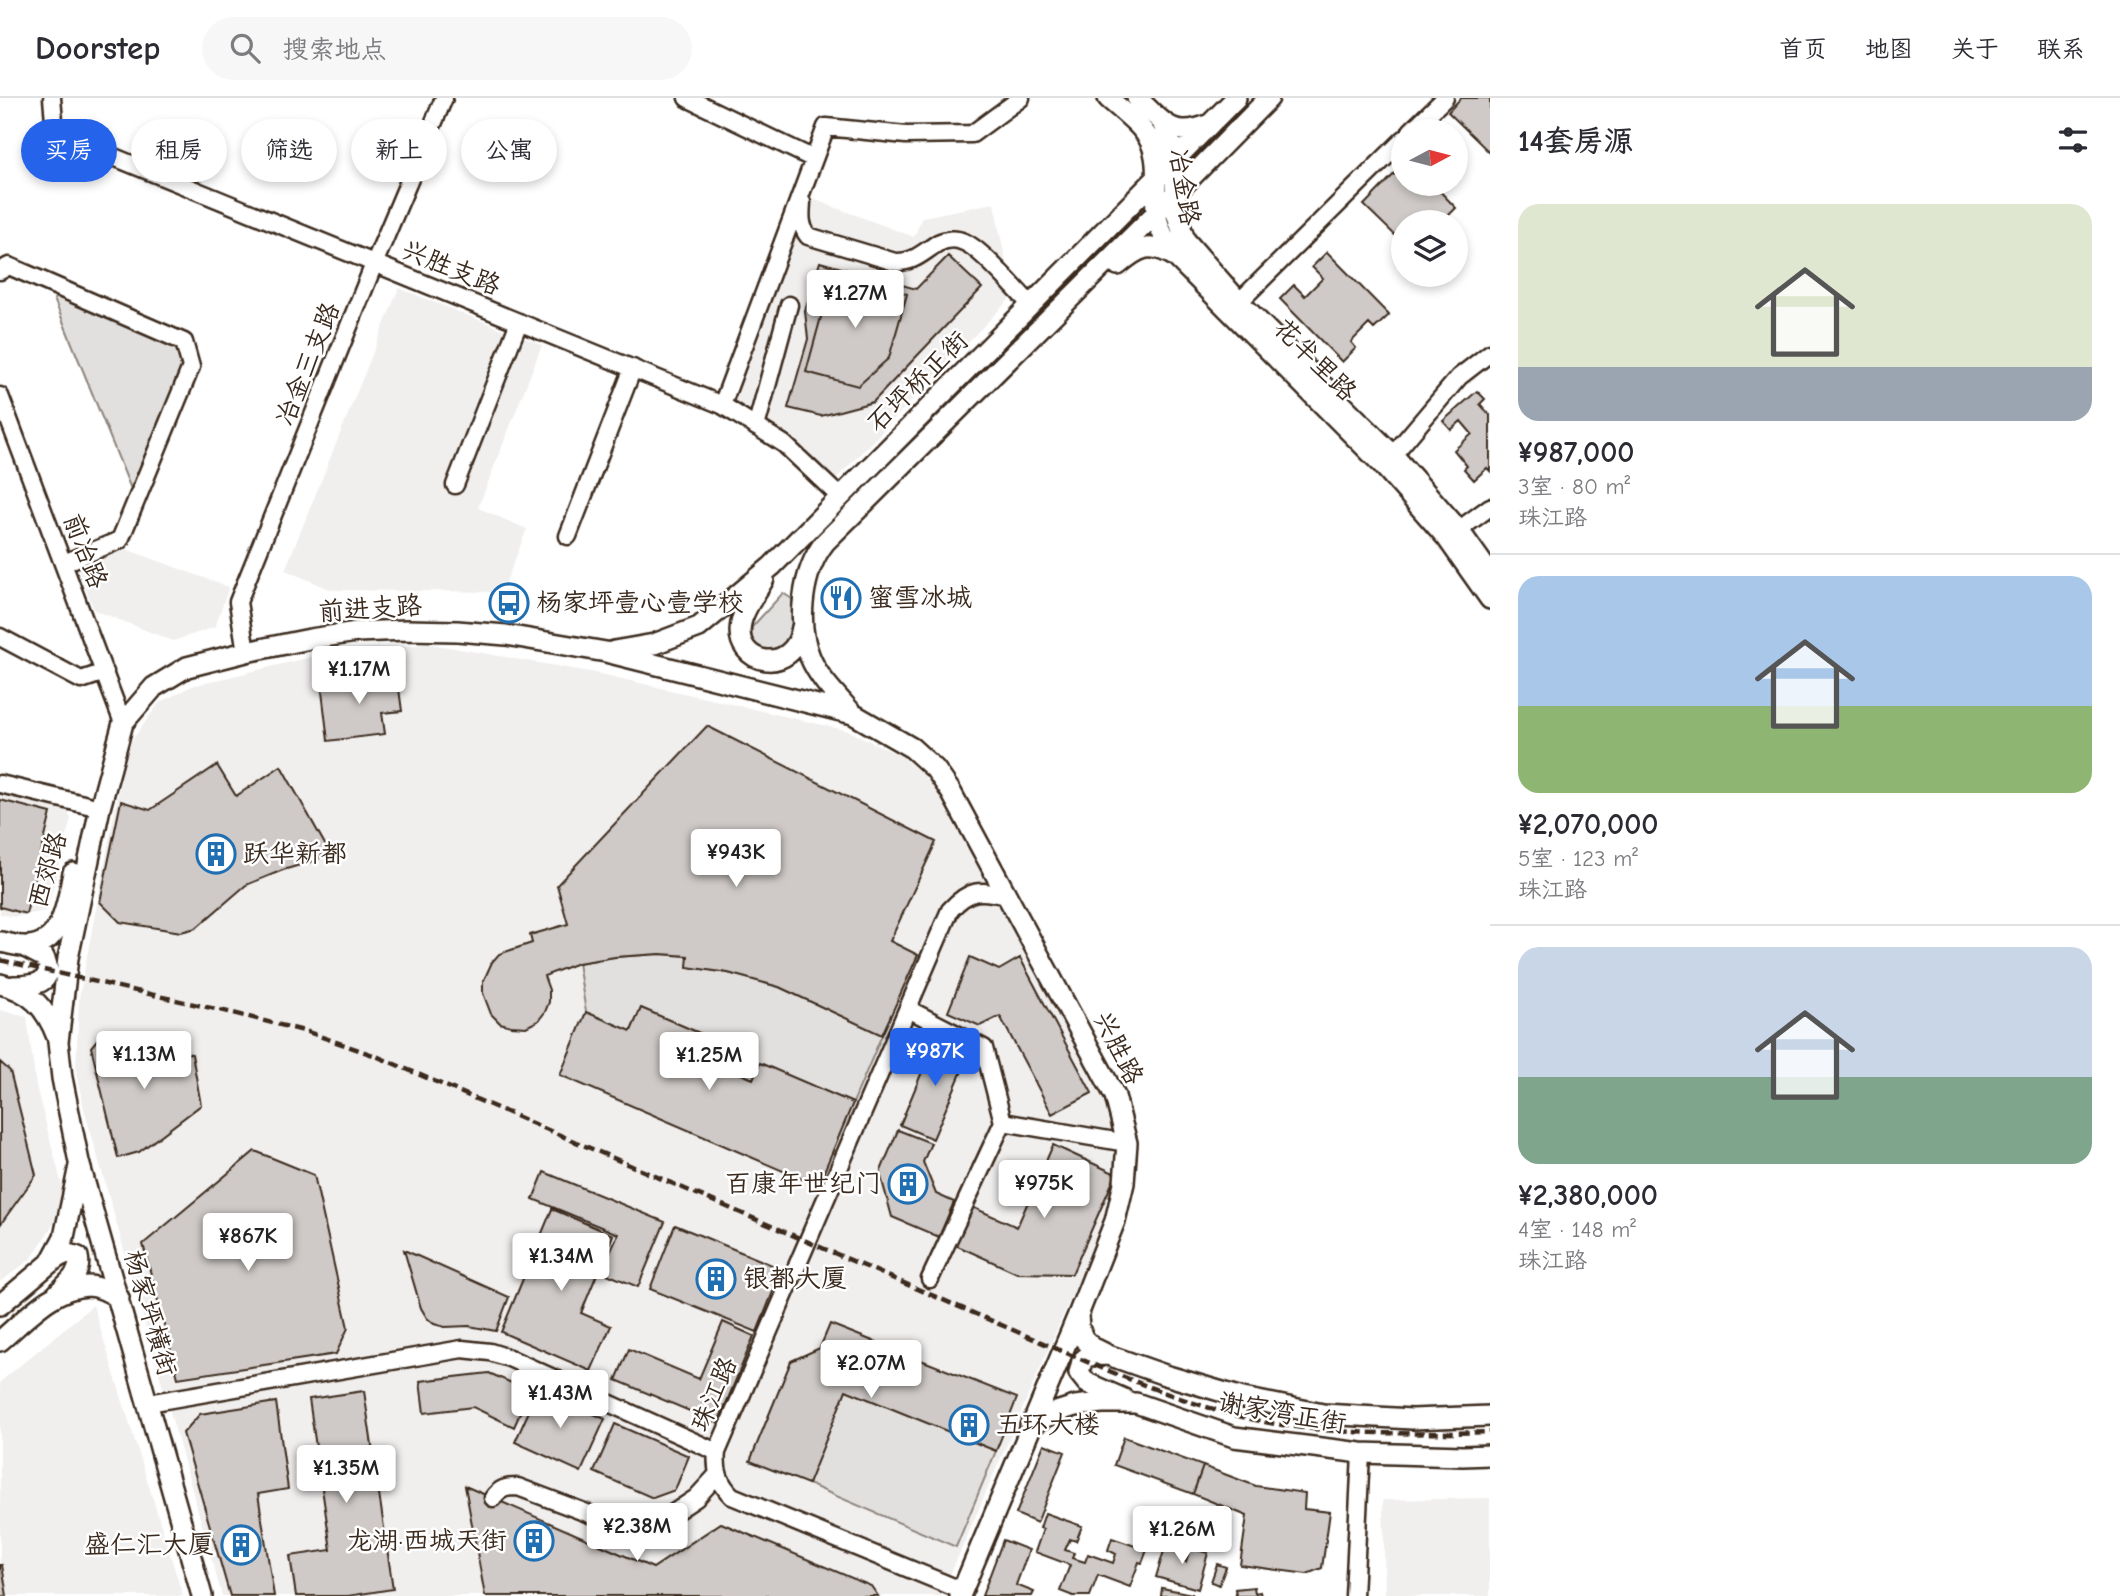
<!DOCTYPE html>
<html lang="zh">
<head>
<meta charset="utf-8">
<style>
  body { margin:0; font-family:"Comic Neue","LXGW WenKai TC",sans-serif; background:#f7f7f7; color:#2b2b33; height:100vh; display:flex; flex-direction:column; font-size:26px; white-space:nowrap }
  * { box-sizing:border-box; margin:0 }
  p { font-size:23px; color:#7c7c81 }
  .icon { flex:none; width:38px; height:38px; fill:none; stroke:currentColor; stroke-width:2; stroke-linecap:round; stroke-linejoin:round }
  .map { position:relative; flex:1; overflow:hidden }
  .panel { display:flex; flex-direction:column; background:#fff; width:630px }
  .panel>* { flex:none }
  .banner { position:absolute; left:21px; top:21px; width:665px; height:63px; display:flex; gap:14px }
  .needle { width:46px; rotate:83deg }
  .buttons { position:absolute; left:1391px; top:21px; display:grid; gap:14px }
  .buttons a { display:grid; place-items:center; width:77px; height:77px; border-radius:50%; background:#fff; box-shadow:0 4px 10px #0003; font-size:35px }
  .price { position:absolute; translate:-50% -60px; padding:0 16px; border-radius:7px; background:#fff; color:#222; font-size:23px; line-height:46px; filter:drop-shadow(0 2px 4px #0008) }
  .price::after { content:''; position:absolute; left:50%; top:42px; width:21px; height:16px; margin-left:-10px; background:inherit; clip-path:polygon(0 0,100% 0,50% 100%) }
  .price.current { background:#2563eb; color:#fff }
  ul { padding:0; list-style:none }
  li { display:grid; align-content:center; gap:14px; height:371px; padding:0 28px }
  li+li { border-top:2px solid #e1e1e2 }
  li span { display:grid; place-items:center; height:217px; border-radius:21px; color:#555 }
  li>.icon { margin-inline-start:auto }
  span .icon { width:126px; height:126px; fill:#fffc; stroke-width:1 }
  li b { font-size:30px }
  h2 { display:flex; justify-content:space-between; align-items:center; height:84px; padding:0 28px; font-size:30px }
  .tag { padding:0 24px; border-radius:32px; background:#fff; box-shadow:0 4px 10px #0003; font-size:24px; line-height:63px }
  .tag.current { background:#2563eb; color:#fff }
  header { display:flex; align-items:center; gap:42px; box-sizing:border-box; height:98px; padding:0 35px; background:#fff; border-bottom:2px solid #e1e1e2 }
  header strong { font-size:33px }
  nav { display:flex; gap:38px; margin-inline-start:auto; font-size:24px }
  .search { width:490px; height:63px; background:#f7f7f7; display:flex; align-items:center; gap:18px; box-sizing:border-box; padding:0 24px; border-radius:38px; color:#7c7c81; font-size:26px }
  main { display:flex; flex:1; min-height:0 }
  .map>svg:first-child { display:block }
  .built { fill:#f1efee }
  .green { fill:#e2e0de; stroke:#8e857e; stroke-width:2 }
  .building { fill:#cfcac7; stroke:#3b2a1e; stroke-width:2; fill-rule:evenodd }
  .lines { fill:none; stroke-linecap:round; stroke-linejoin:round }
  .minor-casing { stroke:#3b2a1e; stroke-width:21 }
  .major-casing { stroke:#3b2a1e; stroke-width:24 }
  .minor { stroke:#fff; stroke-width:16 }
  .major { stroke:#fff; stroke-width:19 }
  .rail { stroke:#3b2a1e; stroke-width:4.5; stroke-dasharray:10 5; stroke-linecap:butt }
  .labels { text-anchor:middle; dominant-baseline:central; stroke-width:5; stroke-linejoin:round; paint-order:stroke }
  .street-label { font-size:26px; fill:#3b2a1e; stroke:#fff }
  .poi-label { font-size:26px; fill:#3b2a1e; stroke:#fff; text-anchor:start }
</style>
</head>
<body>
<header>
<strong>Doorstep</strong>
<div class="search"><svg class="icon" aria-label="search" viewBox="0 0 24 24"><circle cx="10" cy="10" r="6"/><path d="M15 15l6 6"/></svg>搜索地点</div>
<nav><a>首页</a><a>地图</a><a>关于</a><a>联系</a></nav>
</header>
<main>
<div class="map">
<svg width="1490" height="1498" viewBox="0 0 1490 1498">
  <rect width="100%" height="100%" fill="#fff"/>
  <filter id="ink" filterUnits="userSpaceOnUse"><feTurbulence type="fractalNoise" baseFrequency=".0143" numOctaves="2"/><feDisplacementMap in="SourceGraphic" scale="14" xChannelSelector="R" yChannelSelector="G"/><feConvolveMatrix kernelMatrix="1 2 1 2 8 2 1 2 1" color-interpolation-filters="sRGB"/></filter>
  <g filter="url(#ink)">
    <path class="built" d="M810,100L914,139L922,119L994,105L1006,165L1025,185L835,382L788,341L732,305Z
      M399,190L542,247L478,410L527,431L502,494L332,492L285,472Z
      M126,451L229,489L215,529L173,543L94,512L78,470Z
      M431,546L596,575L849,633L903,659L923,677L942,701L1105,1001L1118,1048V1085L1105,1121L941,1498H222L83,1007L76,968L79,900L127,649L159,605L192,588L340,552Z
      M0,693L66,709L71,720L47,813L13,819L0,816Z
      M0,912L27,919L36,988L63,1091L64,1109L32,1160L0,1184Z
      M93,1207L183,1498H0V1284Z
      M1490,1400V1498H1385L1383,1402Z"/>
    <path class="green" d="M63,198L179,248L183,268L133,396L54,201Z
      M783,495L792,501V538L782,553L757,552L751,541L752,529Z
      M660,856L688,858V869L728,875L779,889L882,937L853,1005L760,965L753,981L729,971L737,951L641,910L631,933L586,914L578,865L615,859Z
      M846,1292L996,1353L956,1449L808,1386Z"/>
    <path class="building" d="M1461,0H1490V55L1448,14Z
      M1404,66V86H1433L1456,110L1443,123L1445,124H1404V146L1364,107Z
      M1327,154L1389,217L1374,231L1369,226L1351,244L1356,250L1342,264L1280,201L1294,187L1305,198L1323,180L1312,169Z
      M948,158L982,190L873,304L821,318L788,310L808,241L805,213L820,164L916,191ZM833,175L907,196L889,260L858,288L806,274Z
      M833,175L907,196L889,260L858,288L806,274Z
      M1477,293L1485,301L1480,306L1490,317V373L1487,370L1474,382L1464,371L1467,368L1454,352L1472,336L1461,323L1451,332L1443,323Z
      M397,576L402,613L382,615L385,636L328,643L321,585Z
      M707,628L936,744L890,843L918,857L882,937L779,889L728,875L687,869L688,858L660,856L615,859L578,865L544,878L549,892V904L545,914L538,923L526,929L511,928L500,925L491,916L483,895V884L492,864L499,856L532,845L530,837L568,826L557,787Z
      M217,667L236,698L281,668L327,750L318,762L283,772L246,787L196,830L181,834L120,824L100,804L121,703L150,712Z
      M0,702L51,715L26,816L0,809Z
      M970,859L999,872L1020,860L1092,995L1052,1016L1000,918L980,928L948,914Z
      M641,910L737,951L729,971L753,981L760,965L853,1005L818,1088L560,977L586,914L631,933Z
      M100,938L192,956L201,1007L139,1054L118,1060L91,949Z
      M936,940L970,954L933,1041L900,1027Z
      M0,964L10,973L36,1077L0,1127Z
      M898,1032L931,1045L923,1064L936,1096L954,1104L939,1139L892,1119L880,1075Z
      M1053,1047L1116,1076L1072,1176L1017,1175L953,1146L970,1108L1017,1129Z
      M255,1053L314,1077L348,1230L336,1256L178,1280L143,1146Z
      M544,1074L665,1124L638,1189L602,1174L618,1136L533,1101Z
      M552,1111L613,1137L581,1215L611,1228L591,1273L501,1234Z
      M675,1127L782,1171L757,1234L650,1191Z
      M404,1152L509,1199L496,1233L469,1228L445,1229L434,1226L427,1220L421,1210Z
      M723,1224L754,1238L718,1325L616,1282L629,1251L699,1281Z
      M830,1226L1017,1300L996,1353L846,1292L808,1386L750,1363L791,1263L820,1250Z
      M489,1275L530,1293L514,1329L473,1309L424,1315L420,1283Z
      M539,1291L605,1321L581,1374L515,1344Z
      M364,1293L393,1491L348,1498H296L290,1458L331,1452L309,1301Z
      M276,1304L288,1391L258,1396L274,1498H230L183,1335L200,1316Z
      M615,1326L689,1358L675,1392L653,1400L594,1374Z
      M1124,1339L1203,1368L1193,1396L1114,1367Z
      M1044,1346L1065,1354L1037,1425L1016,1416Z
      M1203,1368L1256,1388L1305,1395L1304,1411L1330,1414L1322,1470L1307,1476L1240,1467L1247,1418L1193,1396Z
      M465,1388L653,1470L721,1425L871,1488L878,1498H485Z
      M1045,1415L1082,1428L1076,1443L1070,1441L1065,1452L1074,1455L1072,1460L1085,1464L1088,1456L1113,1465L1116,1456L1108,1452L1112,1440L1147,1452L1142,1465L1139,1464L1130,1489L1098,1477L1090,1498H1073L1060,1493L1070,1467L1035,1454L1043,1431L1040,1430Z
      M1003,1442L1029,1452L1016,1487L1034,1494L1032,1498H982Z
      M1167,1443L1185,1448L1181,1462L1186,1464L1190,1450L1208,1455L1198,1491L1156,1479Z
      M1217,1466L1226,1469L1219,1487L1211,1484Z
      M0,1467H2L7,1498H0Z
      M1254,1489L1255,1495L1260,1494L1261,1498H1236L1235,1491Z
      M1162,1490L1192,1496L1191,1498H1161Z"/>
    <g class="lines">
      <g class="minor-casing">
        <path id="minor" d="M52,0L55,35L722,307L784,346L840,399
          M687,0L814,61
          M1411,33L1445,0
          M802,104C801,117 800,128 808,138L895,164C914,165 923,154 938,145C946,141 956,140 964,144C982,151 1016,192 1031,207
          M0,173L9,168L184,244L191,269L120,442L64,465
          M1239,204L1404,41
          M0,298L123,625
          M722,307L826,29L906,37L972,36L1021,0
          M756,329L789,207
          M1393,357L1459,279L1490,255
          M455,387L519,224
          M568,438L633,270
          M1449,439L1490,409
          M0,539L81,582L105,574
          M246,554L238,504L374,166L444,0
          M0,686L100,710
          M908,911L984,950L1003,1024L930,1181
          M1003,1024L1127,1045
          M148,1305L462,1251L490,1254L509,1260L717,1354L950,812C969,791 980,791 1007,798
          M717,1354C715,1372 719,1385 732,1398L963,1493
          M493,1400C500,1390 506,1389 518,1389L632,1432L645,1433L657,1426L696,1400L718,1376
          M1354,1498L1361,1355"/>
      </g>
      <g class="major-casing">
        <path id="major" d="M1108,0C1122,13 1141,26 1150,43C1161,65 1154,90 1156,113C1158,130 1166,144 1175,158
          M1137,0C1163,24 1172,42 1210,26
          M1161,22L1172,48L1175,63L1176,114L1185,142L1239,204L1393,357L1458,431L1490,476
          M1118,167C1139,149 1150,143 1176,159L1382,366L1447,440L1490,501
          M764,481C756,495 744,510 741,525C732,568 795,579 802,529
          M614,553L654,546L699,529L772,468L1236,0
          M853,616C838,599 819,581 810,559C796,525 802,473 825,444L1156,115L1269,0
          M0,844C9,845 18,849 27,848C64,847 67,802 73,775
          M0,886C31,893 46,910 57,939
          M13,888C33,888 57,886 44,859L23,848
          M50,1165C61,1157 65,1153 78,1159C82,1176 68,1184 57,1196
          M0,1207L50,1165L64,1139L79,1068
          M1078,1217L1079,1229L1083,1240L1092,1249L1108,1257L1165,1277L1243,1300L1323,1316L1412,1321L1490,1318
          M0,1243C25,1222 53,1189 88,1188C99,1188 109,1194 119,1200
          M1108,1257L1088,1258L1082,1263L1079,1275L1087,1285L1124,1301
          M1030,1328L1053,1315L1075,1308L1102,1305H1136L1234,1339L1361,1355L1463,1358L1490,1357
          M202,1498L79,1064L62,980L58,944L68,860L100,710L123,625L154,589L187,569L246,554L310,541L357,534L406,532L457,533L506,537L606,554L853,616L912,650L935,671L951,694L1115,998L1127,1045L1124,1085L1115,1123L1078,1217L960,1498"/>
      </g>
      <use href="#minor" class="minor"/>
      <use href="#major" class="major"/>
      <path class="rail" d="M0,862L233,915L308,934L376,958L1092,1266C1148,1289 1205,1312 1265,1324C1339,1338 1415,1336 1490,1334"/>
    </g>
  </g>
  <defs>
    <g id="restaurant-ring" transform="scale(2.0125)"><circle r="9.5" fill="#fff" stroke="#1f6fb2" stroke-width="1.5"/><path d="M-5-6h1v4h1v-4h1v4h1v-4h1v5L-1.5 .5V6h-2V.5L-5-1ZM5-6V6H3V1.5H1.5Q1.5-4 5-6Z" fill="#1f6fb2"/></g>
    <g id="bus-ring" transform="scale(2.0125)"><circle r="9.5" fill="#fff" stroke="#1f6fb2" stroke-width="1.5"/><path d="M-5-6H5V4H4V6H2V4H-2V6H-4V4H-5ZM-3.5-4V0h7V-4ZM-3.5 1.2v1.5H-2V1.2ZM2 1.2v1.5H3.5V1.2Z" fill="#1f6fb2"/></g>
    <g id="building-ring" transform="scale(2.0125)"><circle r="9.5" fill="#fff" stroke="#1f6fb2" stroke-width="1.5"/><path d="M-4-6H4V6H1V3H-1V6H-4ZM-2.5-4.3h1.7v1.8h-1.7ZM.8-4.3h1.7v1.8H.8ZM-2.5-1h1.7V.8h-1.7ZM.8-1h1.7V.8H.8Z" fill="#1f6fb2"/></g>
  </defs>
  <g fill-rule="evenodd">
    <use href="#restaurant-ring" x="841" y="500"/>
    <use href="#bus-ring" x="509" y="505"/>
    <use href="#building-ring" x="216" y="756"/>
    <use href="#building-ring" x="908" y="1086"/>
    <use href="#building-ring" x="716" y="1181"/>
    <use href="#building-ring" x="969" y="1327"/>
    <use href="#building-ring" x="534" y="1443"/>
    <use href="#building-ring" x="241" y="1447"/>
  </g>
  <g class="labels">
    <g class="street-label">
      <text transform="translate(1184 89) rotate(81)">冶金路</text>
      <text transform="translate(451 170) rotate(22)">兴胜支路</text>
      <text transform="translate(1315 262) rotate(45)">花半里路</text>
      <text transform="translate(308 266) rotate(-68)">冶金三支路</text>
      <text transform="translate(918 284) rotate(-45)">石坪桥正街</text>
      <text transform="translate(85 453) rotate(69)">前冶路</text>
      <text transform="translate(370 511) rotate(-4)">前进支路</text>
      <text transform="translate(48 772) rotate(-74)">西郊路</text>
      <text transform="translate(1118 950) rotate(63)">兴胜路</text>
      <text transform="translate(150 1215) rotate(74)">杨家坪横街</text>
      <text transform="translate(714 1296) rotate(-66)">珠江路</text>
      <text transform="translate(1282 1315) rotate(10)">谢家湾正街</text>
    </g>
    <g class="poi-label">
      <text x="868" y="500">蜜雪冰城</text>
      <text x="536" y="505">杨家坪壹心壹学校</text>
      <text x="243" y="756">跃华新都</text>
      <text x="881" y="1086" text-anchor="end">百康年世纪门</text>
      <text x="743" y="1181">银都大厦</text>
      <text x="996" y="1327">五环大楼</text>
      <text x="507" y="1443" text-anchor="end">龙湖·西城天街</text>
      <text x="214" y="1447" text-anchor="end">盛仁汇大厦</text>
    </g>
  </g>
</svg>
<div class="buttons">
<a><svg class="needle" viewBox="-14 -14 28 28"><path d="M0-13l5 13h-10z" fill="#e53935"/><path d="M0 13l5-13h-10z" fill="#7c7c81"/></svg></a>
<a><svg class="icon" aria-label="layers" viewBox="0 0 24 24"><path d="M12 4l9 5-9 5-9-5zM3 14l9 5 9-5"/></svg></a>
</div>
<b class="price" style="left:855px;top:232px">¥1.27M</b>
<b class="price" style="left:359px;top:608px">¥1.17M</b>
<b class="price" style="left:736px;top:791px">¥943K</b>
<b class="price current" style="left:935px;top:990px">¥987K</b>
<b class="price" style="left:144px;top:993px">¥1.13M</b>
<b class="price" style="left:709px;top:994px">¥1.25M</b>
<b class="price" style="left:1044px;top:1122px">¥975K</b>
<b class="price" style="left:248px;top:1175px">¥867K</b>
<b class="price" style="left:561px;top:1195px">¥1.34M</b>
<b class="price" style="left:871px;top:1302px">¥2.07M</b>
<b class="price" style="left:560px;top:1332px">¥1.43M</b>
<b class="price" style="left:346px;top:1407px">¥1.35M</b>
<b class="price" style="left:637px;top:1465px">¥2.38M</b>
<b class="price" style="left:1182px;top:1468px">¥1.26M</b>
<div class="banner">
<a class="tag current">买房</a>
<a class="tag">租房</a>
<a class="tag">筛选</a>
<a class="tag">新上</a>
<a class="tag">公寓</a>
</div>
</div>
<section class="panel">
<h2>14套房源<svg class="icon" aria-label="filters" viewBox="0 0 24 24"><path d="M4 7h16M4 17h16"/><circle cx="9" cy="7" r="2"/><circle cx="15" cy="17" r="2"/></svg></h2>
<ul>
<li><span style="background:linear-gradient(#dfe7d0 75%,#9aa5b1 0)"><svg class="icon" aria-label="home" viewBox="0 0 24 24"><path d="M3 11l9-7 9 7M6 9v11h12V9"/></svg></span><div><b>¥987,000</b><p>3室 · 80 m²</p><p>珠江路</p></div></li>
<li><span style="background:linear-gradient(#a9c7e8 60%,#8fb573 0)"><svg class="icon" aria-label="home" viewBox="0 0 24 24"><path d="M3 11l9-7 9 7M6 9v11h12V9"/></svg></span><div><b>¥2,070,000</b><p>5室 · 123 m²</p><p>珠江路</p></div></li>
<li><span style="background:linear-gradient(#c9d6e8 60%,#7fa58c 0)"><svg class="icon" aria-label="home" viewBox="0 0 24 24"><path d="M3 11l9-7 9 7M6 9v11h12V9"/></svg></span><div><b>¥2,380,000</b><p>4室 · 148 m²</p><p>珠江路</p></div></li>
</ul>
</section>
</main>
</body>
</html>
